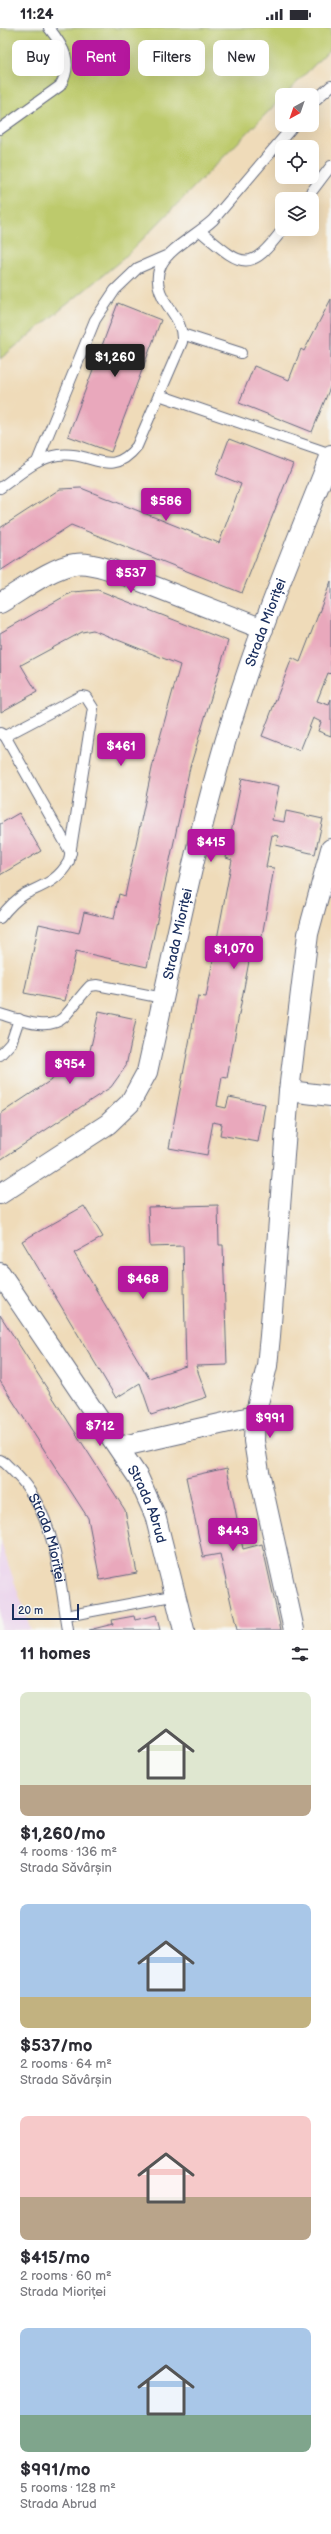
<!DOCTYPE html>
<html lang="en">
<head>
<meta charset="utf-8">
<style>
  body { margin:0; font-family:"Balsamiq Sans",sans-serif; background:#f7f7f7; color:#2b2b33; height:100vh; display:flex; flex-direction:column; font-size:15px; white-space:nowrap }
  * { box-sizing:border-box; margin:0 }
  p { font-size:13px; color:#7c7c81 }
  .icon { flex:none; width:22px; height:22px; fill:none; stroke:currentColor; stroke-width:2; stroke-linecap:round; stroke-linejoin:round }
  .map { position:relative; height:1602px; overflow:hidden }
  .drawer { display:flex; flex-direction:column; background:#fff; flex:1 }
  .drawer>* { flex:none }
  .guide { position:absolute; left:12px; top:12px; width:307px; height:36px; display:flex; gap:8px }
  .needle { width:26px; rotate:220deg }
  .buttons { position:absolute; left:275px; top:60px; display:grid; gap:8px }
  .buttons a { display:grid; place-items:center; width:44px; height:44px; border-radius:8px; background:#fff; box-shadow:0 4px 16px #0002; font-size:20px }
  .scale { position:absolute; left:12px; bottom:10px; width:67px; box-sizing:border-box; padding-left:4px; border:2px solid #1b2f5e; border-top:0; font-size:11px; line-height:14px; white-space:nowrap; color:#1b2f5e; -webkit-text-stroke:3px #f6f6f2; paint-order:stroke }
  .price { position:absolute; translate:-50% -34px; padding:0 9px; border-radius:4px; background:#b5179e; color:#fff; font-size:13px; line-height:26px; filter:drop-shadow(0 1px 2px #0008) }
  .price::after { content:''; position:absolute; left:50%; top:24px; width:12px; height:9px; margin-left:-6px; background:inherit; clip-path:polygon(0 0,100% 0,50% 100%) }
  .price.active { background:#222; color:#fff }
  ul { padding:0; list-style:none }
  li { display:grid; align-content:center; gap:8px; height:212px; padding:0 20px }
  li span { display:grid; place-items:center; height:124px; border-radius:8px; color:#555 }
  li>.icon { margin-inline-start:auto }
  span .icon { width:72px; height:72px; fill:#fffc; stroke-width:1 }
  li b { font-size:17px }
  h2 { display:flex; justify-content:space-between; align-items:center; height:48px; padding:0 20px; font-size:17px }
  .pill { padding:0 14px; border-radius:8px; background:#fff; box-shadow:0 4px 16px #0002; font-size:14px; line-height:36px }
  .pill.active { background:#b5179e; color:#fff }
  .status { display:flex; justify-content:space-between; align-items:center; height:28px; padding:0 20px; background:#fff; direction:ltr }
  .status svg { height:11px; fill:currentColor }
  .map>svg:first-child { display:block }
  .built { fill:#ead1ec }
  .green { fill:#bdca6c; stroke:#6c7c65 }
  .building { fill:#e9a8bc }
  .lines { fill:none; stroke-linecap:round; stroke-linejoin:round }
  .service-casing { stroke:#656b7e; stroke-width:12 }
  .minor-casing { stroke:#656b7e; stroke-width:22 }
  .service { stroke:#fff; stroke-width:10 }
  .minor { stroke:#fff; stroke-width:20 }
  .labels { text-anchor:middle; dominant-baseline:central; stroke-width:4; stroke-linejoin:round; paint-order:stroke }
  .street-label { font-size:14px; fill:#1b2f5e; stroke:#f6f6f2 }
</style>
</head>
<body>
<div class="status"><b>11:24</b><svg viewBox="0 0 49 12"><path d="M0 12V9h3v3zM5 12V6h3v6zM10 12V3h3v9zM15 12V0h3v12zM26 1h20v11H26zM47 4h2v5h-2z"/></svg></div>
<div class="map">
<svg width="331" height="1602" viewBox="0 0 331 1602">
  <rect width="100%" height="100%" fill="#f6f6f2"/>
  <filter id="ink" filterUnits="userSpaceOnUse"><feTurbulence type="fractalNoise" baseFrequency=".025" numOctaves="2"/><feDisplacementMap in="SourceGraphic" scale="8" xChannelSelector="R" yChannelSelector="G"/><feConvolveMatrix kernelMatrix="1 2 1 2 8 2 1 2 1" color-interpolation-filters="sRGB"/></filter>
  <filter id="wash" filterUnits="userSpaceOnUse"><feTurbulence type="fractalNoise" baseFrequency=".012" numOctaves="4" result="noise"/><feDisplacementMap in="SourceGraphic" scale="16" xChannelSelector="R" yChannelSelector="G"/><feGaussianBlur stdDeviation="0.9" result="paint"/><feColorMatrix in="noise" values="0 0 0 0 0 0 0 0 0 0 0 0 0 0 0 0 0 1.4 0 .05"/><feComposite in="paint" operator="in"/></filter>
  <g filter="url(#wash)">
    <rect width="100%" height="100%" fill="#efdbb9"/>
    <path class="built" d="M0,1512L31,1602H0Z"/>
    <path class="green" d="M0,0H331V20L124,230L0,331Z"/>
    <g id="blocks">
      <path class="building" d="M331,271V357L312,404L239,375L254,338L289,352L301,321L304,323Z
        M118,275L161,292L111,424L68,408Z
        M229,411L293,436L242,565L71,497L0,543V500L60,461L81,460L219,515L241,456L216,446Z
        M331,553V646L328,645L317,673L329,677L331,671V708L318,703L321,694L313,690L300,723L262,708L292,630L300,634Z
        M98,562L228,613L190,739L147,939L76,923L65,973L24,965L39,896L79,905L84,884L114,891L119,866L125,868L154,731L180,637L93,602L82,604L21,637L37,664L1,684L0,605L72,564Z
        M242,750L279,758L272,792L284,794L286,783L323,791L315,826L276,817L278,808L272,807L266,839L274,840L261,914L253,912L227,1050L222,1049L217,1078L226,1080L229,1069L265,1076L258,1114L220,1107L222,1096L213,1094L207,1127L169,1120L198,968L206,969L232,832L226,830Z
        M19,785L41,823L0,847V796Z
        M99,983L136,991L126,1038L111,1059L0,1132V1086L89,1027Z
        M218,1177L219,1217H223L227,1337L196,1338L207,1369L151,1387L140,1355L116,1370L22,1213L84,1178L103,1209L74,1225L149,1350L186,1338L183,1218L150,1219L148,1179Z
        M0,1287L125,1482L137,1545L100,1552L88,1490L0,1353Z
        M227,1440L243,1521L262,1516L281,1602H237L220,1526L203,1529L186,1449Z
        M156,1587L160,1602H89L113,1596L112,1592L134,1588L135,1592Z"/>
    </g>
  </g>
  <g filter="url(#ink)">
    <use href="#blocks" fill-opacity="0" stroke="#656b7e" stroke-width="1"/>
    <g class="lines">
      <g class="service-casing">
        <g id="service">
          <path d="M312,75L331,58"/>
          <path d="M0,101L60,58C74,35 64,19 49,0"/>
          <path d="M306,171L331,138"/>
          <path d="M200,203C241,237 248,248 283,201"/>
          <path d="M182,306L241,325"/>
          <path d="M159,367L331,426"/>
          <path d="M37,434L95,292L115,262L138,240L168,227"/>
          <path d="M0,460C18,448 36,430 58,427C91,422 110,453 137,418L182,314C183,299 176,289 168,278C136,232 186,217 213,192L294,97"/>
          <path d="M0,705L5,708L81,668L86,669L93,680L69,833C58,853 44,857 25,866C15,872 7,881 0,890"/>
          <path d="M5,708L71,825"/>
          <path d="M0,986C18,991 47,1004 63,990C73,980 80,968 90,958L97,957L163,970"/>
          <path d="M0,1027L11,1015L19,991"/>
          <path id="s1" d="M0,1432L5,1435C13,1443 23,1452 29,1462C57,1502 60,1555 68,1602"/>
          <path d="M66,1588L177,1567"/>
        </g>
      </g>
      <g class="minor-casing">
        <g id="minor">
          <path d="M0,575C21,563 52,539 75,536C87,534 101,539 112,542L263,601"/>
          <path d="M289,1063L331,1068"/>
          <path id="s2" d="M0,1166L108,1096L130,1075L147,1044C174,924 197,802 234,685C261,597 297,513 331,427"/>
          <path id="s3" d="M0,1245L138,1449L155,1487L184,1602"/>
          <path d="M255,1388L267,1338L270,1308L289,1063L308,906L331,821"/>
          <path d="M119,1419L255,1388L254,1413L259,1444L294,1602"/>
        </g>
      </g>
      <use href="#service" class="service"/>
      <use href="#minor" class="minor"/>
    </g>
  </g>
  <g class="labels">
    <g class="street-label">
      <text stroke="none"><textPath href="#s2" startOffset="660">Strada Mioriței</textPath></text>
      <text stroke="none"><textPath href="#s2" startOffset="336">Strada Mioriței</textPath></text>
      <text stroke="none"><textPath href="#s3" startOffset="275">Strada Abrud</textPath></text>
      <text stroke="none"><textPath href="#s1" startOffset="94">Strada Mioriței</textPath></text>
    </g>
  </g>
</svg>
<div class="buttons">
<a><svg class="needle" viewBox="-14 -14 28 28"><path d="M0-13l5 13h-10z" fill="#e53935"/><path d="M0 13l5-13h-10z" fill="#7c7c81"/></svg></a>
<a><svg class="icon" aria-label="locate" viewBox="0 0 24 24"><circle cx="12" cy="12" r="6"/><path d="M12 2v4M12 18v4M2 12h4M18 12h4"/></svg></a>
<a><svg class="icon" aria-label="layers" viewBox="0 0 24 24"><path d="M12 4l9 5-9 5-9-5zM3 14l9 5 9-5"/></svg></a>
</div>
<div class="scale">20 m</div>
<b class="price active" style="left:115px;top:350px">$1,260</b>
<b class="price" style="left:166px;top:494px">$586</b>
<b class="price" style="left:131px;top:566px">$537</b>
<b class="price" style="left:121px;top:739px">$461</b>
<b class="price" style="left:211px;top:835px">$415</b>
<b class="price" style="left:234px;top:942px">$1,070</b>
<b class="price" style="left:70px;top:1057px">$954</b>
<b class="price" style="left:143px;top:1272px">$468</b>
<b class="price" style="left:270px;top:1411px">$991</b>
<b class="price" style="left:100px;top:1419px">$712</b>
<b class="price" style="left:233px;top:1524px">$443</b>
<div class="guide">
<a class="pill">Buy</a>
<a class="pill active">Rent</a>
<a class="pill">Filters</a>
<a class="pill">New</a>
</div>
</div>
<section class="drawer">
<h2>11 homes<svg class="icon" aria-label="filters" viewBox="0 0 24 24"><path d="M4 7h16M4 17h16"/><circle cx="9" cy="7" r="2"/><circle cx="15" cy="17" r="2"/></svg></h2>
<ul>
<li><span style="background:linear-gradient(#dfe7d0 75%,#b9a48a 0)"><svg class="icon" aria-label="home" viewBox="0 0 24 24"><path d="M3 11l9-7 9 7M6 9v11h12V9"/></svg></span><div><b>$1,260/mo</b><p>4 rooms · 136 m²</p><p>Strada Săvârșin</p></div></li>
<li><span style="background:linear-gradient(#a9c7e8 75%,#c2b280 0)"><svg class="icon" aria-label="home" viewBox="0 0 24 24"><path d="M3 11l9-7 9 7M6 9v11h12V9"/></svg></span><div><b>$537/mo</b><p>2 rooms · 64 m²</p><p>Strada Săvârșin</p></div></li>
<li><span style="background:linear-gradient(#f6c9c9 65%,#b9a48a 0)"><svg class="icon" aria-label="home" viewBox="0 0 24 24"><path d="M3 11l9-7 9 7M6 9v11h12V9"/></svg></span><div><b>$415/mo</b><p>2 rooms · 60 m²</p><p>Strada Mioriței</p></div></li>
<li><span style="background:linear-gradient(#a9c7e8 70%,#7fa58c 0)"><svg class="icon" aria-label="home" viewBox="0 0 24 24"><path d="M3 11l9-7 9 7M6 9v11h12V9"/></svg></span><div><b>$991/mo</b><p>5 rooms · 128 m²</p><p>Strada Abrud</p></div></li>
</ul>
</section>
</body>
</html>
